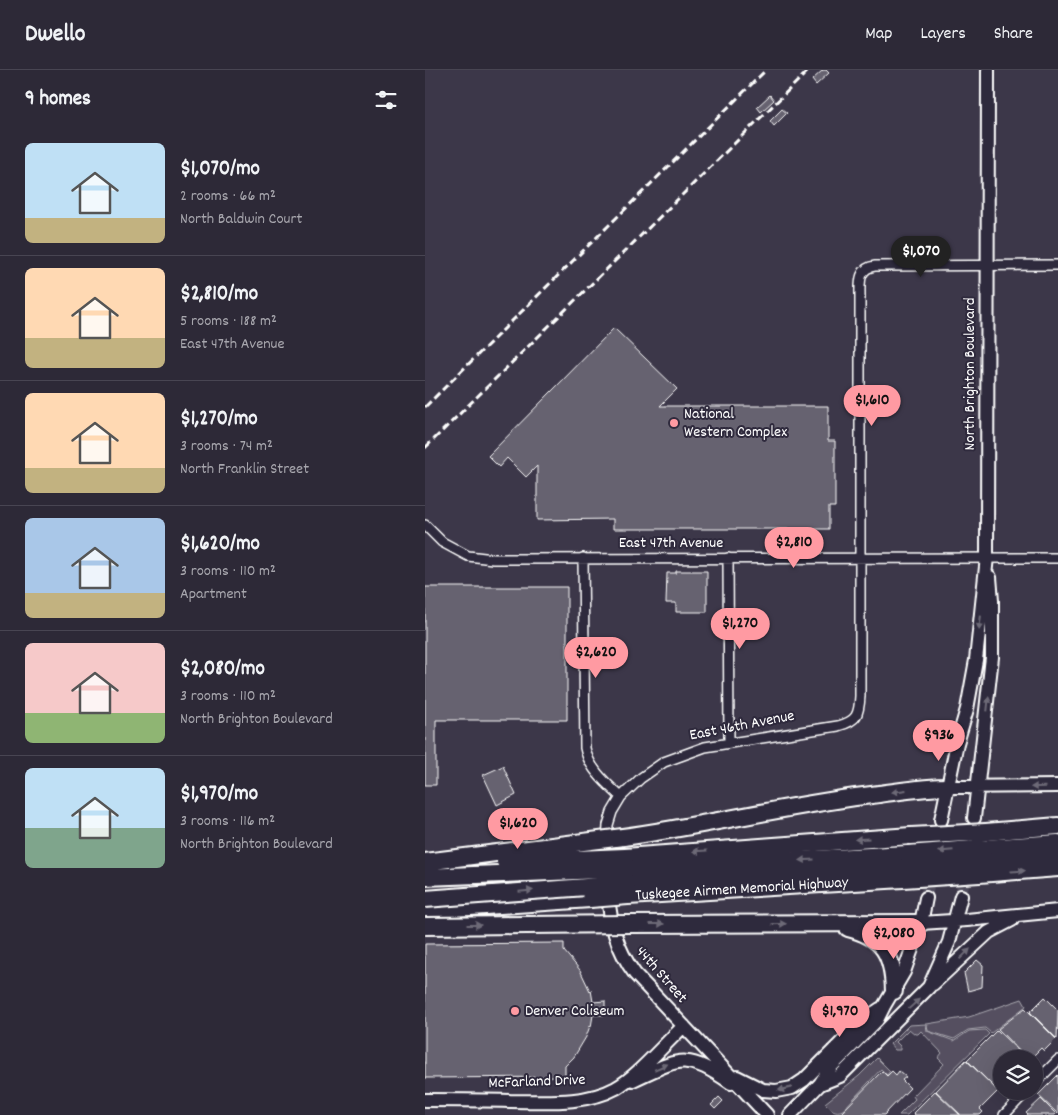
<!DOCTYPE html>
<html lang="en">
<head>
<meta charset="utf-8">
<style>
  body { margin:0; font-family:Dekko,sans-serif; background:#393542; color:#f1f3f6; height:100vh; display:flex; flex-direction:column; font-size:19px; white-space:nowrap }
  * { box-sizing:border-box; margin:0 }
  p { font-size:16px; color:#a7a6ad }
  .icon { flex:none; width:28px; height:28px; fill:none; stroke:currentColor; stroke-width:2; stroke-linecap:round; stroke-linejoin:round }
  .map { position:relative; flex:1; overflow:hidden }
  .drawer { display:flex; flex-direction:column; background:#2d2937; width:425px }
  .drawer>* { flex:none }
  .controls { position:absolute; left:568px; top:980px; display:grid; gap:10px }
  .controls a { display:grid; place-items:center; width:50px; height:50px; border-radius:50%; background:#2d2937; box-shadow:0 5px 20px #0002,0 0 0 1px #484552; font-size:25px }
  .price { position:absolute; translate:-50% -42px; padding:0 11px; border-radius:18px; background:#ff9aa2; color:#111; font-size:16px; line-height:32px; filter:drop-shadow(0 1px 2px #0008) }
  .price::after { content:''; position:absolute; left:50%; top:30px; width:15px; height:11px; margin-left:-8px; background:inherit; clip-path:polygon(0 0,100% 0,50% 100%) }
  .price.on { background:#222; color:#fff }
  ul { padding:0; list-style:none }
  li { display:flex; align-items:center; gap:15px; height:125px; padding:0 25px }
  li+li { border-top:1px solid #484552 }
  li span { display:grid; place-items:center; flex:none; width:140px; height:100px; border-radius:8px; color:#555 }
  li>.icon { margin-inline-start:auto }
  span .icon { width:60px; height:60px; fill:#fffc; stroke-width:1 }
  li b { font-size:21px }
  h2 { display:flex; justify-content:space-between; align-items:center; height:60px; padding:0 25px; font-size:21px }
  header { display:flex; align-items:center; gap:30px; box-sizing:border-box; height:70px; padding:0 25px; background:#2d2937; border-bottom:1px solid #484552 }
  header strong { font-size:24px }
  nav { display:flex; gap:28px; margin-inline-start:auto; font-size:18px }
  main { display:flex; flex:1; min-height:0 }
  .map>svg:first-child { display:block }
  .green { fill:#555060; stroke:#aaa8b0 }
  .building { fill:#666270; stroke:#fff }
  .lines { fill:none; stroke-linecap:round; stroke-linejoin:round }
  .secondary-tunnel { stroke:#504b5b; stroke-width:12; stroke-dasharray:12 6; stroke-linecap:butt }
  .street-casing { stroke:#fff; stroke-width:12 }
  .secondary-casing { stroke:#fff; stroke-width:16 }
  .highway-casing { stroke:#fff; stroke-width:20 }
  .street { stroke:#2f2a3d; stroke-width:9 }
  .secondary { stroke:#2f2a3d; stroke-width:12 }
  .highway { stroke:#2f2a3d; stroke-width:16 }
  .rail { stroke:#fff; stroke-width:3; stroke-dasharray:8 4; stroke-linecap:butt }
  .highway-bridge-casing { stroke:#fff; stroke-width:20; stroke-linecap:butt }
  .highway-bridge { stroke:#2f2a3d; stroke-width:16 }
  .oneway { fill:#6d6a77 }
  .poi-dot { fill:#ff9aa2; stroke:#2f2a3d; stroke-width:2 }
  .labels { text-anchor:middle; dominant-baseline:central; stroke-width:4; stroke-linejoin:round; paint-order:stroke }
  .street-label { font-size:16px; fill:#fff; stroke:#2f2a3d }
  .poi-label { font-size:16px; fill:#fff; stroke:#2f2a3d; text-anchor:start }
</style>
</head>
<body>
<header>
<strong>Dwello</strong>
<nav><a>Map</a><a>Layers</a><a>Share</a></nav>
</header>
<main>
<section class="drawer">
<h2>9 homes<svg class="icon" aria-label="filters" viewBox="0 0 24 24"><path d="M4 7h16M4 17h16"/><circle cx="9" cy="7" r="2"/><circle cx="15" cy="17" r="2"/></svg></h2>
<ul>
<li><span style="background:linear-gradient(#bfe0f5 75%,#c2b280 0)"><svg class="icon" aria-label="home" viewBox="0 0 24 24"><path d="M3 11l9-7 9 7M6 9v11h12V9"/></svg></span><div><b>$1,070/mo</b><p>2 rooms · 66 m²</p><p>North Baldwin Court</p></div></li>
<li><span style="background:linear-gradient(#ffd9b3 70%,#c2b280 0)"><svg class="icon" aria-label="home" viewBox="0 0 24 24"><path d="M3 11l9-7 9 7M6 9v11h12V9"/></svg></span><div><b>$2,810/mo</b><p>5 rooms · 188 m²</p><p>East 47th Avenue</p></div></li>
<li><span style="background:linear-gradient(#ffd9b3 75%,#c2b280 0)"><svg class="icon" aria-label="home" viewBox="0 0 24 24"><path d="M3 11l9-7 9 7M6 9v11h12V9"/></svg></span><div><b>$1,270/mo</b><p>3 rooms · 74 m²</p><p>North Franklin Street</p></div></li>
<li><span style="background:linear-gradient(#a9c7e8 75%,#c2b280 0)"><svg class="icon" aria-label="home" viewBox="0 0 24 24"><path d="M3 11l9-7 9 7M6 9v11h12V9"/></svg></span><div><b>$1,620/mo</b><p>3 rooms · 110 m²</p><p>Apartment</p></div></li>
<li><span style="background:linear-gradient(#f6c9c9 70%,#8fb573 0)"><svg class="icon" aria-label="home" viewBox="0 0 24 24"><path d="M3 11l9-7 9 7M6 9v11h12V9"/></svg></span><div><b>$2,080/mo</b><p>3 rooms · 110 m²</p><p>North Brighton Boulevard</p></div></li>
<li><span style="background:linear-gradient(#bfe0f5 60%,#7fa58c 0)"><svg class="icon" aria-label="home" viewBox="0 0 24 24"><path d="M3 11l9-7 9 7M6 9v11h12V9"/></svg></span><div><b>$1,970/mo</b><p>3 rooms · 116 m²</p><p>North Brighton Boulevard</p></div></li>
</ul>
</section>
<div class="map">
<svg width="633" height="1045" viewBox="0 0 633 1045">
  <rect width="100%" height="100%" fill="#3c3749"/>
  <filter id="ink" filterUnits="userSpaceOnUse"><feTurbulence type="fractalNoise" baseFrequency=".02" numOctaves="2"/><feDisplacementMap in="SourceGraphic" scale="10" xChannelSelector="R" yChannelSelector="G"/><feConvolveMatrix kernelMatrix="1 2 1 2 8 2 1 2 1" color-interpolation-filters="sRGB"/></filter>
  <g filter="url(#ink)">
    <path class="green" d="M597,929L601,936L566,963L560,958L543,960L529,969L503,961L502,954L544,947Z
      M501,954L502,961L529,971L544,961L560,960L564,964L482,1045H474L490,1029L488,1026L519,994L513,988L517,983L496,961L493,964H490L484,959L471,972L475,976V980H470L465,974L484,955Z
      M452,988L465,1001L462,1005L456,999L418,1040C410,1044 406,1039 400,1033L434,1006Z"/>
    <path class="building" d="M398,0H401L404,3L391,15L387,10Z
      M345,25L349,30L336,42L332,37Z
      M357,39L362,43L349,56L345,51Z
      M189,258L252,319L235,336H403V371H410V437H404V459H188V449L112,450V396L101,407L82,388L74,397L63,386Z
      M251,501H282V542H251V533H241L242,503H251Z
      M0,517H142V650H11V715H0Z
      M78,696L91,725L72,735L58,705Z
      M139,873V881L155,900L165,921L166,920L168,932L180,931V945H168L166,957L165,956L161,967L149,987L140,996V1007L0,1008V874Z
      M552,890L558,895L557,917L543,921L539,903Z
      M620,927L633,940L632,969L605,942Z
      M600,938L631,969L619,981L616,978L605,989H602L573,959Z
      M572,960L602,989H576V1018L573,1021L542,990Z
      M541,990L573,1021L555,1039L558,1042L555,1045H536L511,1021Z
      M457,1001L462,1006L467,1001L471,1005L474,1001L481,1007L477,1010L485,1018L459,1045H414Z
      M633,1005V1044L613,1025Z
      M510,1021L535,1045H490L488,1043Z
      M294,1027L298,1031L290,1039L286,1035Z
      M616,1029L631,1044L630,1045H603L601,1043Z"/>
    <g class="lines">
      <path class="secondary-tunnel" d="M536,826L541,797
        M501,828L506,799"/>
      <g class="street-casing">
        <path id="street" d="M0,455L17,472L43,486L68,489L633,488
          M158,488L160,678C164,699 181,713 196,727
          M303,488L304,672
          M181,790L183,755L187,742L196,727L216,708L239,692L280,677L413,656C432,651 434,645 435,626V226C435,213 433,198 450,196L633,195
          M609,1014L633,990
          M579,1045L602,1021"/>
      </g>
      <g class="secondary-casing">
        <path id="secondary" d="M523,717L633,716
          M549,748L567,587V531L565,507
          M516,750L532,673L542,639L551,590L562,487L563,0
          M37,793L89,794
          M182,821C186,853 190,877 210,904L342,1045
          M496,853L542,850L633,841
          M508,914L564,862L587,850
          M312,1007L338,1020L351,1021L367,1018L379,1010L439,950L455,939
          M208,1010C256,988 260,982 306,1013
          M395,1014L415,1006L504,917L524,872L536,826
          M0,1030C28,1030 56,1030 85,1031C118,1031 160,1035 191,1018C215,1004 238,975 259,956
          M365,1045L395,1014L405,998L452,950L459,936L479,902L496,853L501,828"/>
      </g>
      <g class="highway-casing">
        <g id="highway">
          <path d="M561,762L633,756"/>
          <path d="M198,767C284,755 368,734 454,724C477,721 500,717 523,717"/>
          <path d="M559,778L633,773"/>
          <path d="M200,787L486,766"/>
          <path d="M556,792L633,785"/>
          <path d="M201,799L483,784"/>
          <path d="M554,804L633,798"/>
          <path d="M202,814L480,797"/>
          <path id="s1" d="M203,826L478,809"/>
          <path d="M0,840L165,829"/>
          <path d="M204,854L496,853"/>
          <path d="M423,858C459,867 468,885 469,921"/>
        </g>
      </g>
      <use href="#street" class="street"/>
      <use href="#secondary" class="secondary"/>
      <use href="#highway" class="highway"/>
      <path class="rail" d="M0,337L341,0
        M0,378L384,0"/>
      <g class="highway-bridge-casing">
        <path id="highway-bridge" d="M486,766L561,762
          M483,784L559,778
          M0,792L198,767
          M80,792L200,787
          M480,797L556,792
          M0,807L201,799
          M478,809L554,804
          M0,829L202,814
          M165,829L203,826
          M0,856L204,854"/>
      </g>
      <use href="#highway-bridge" class="highway-bridge"/>
    </g>
    <defs><path id="oneway-solid" d="M-6-.8H1V-3.2L6.5 0L1 3.2V.8H-6Z" transform="scale(1.25)"/></defs>
    <g class="oneway">
      <use href="#oneway-solid" transform="translate(555 553) rotate(97)"/>
      <use href="#oneway-solid" transform="translate(563 634) rotate(-84)"/>
      <use href="#oneway-solid" transform="translate(613 717) rotate(179)"/>
      <use href="#oneway-solid" transform="translate(474 721) rotate(172)"/>
      <use href="#oneway-solid" transform="translate(437 769) rotate(176)"/>
      <use href="#oneway-solid" transform="translate(275 781) rotate(176)"/>
      <use href="#oneway-solid" transform="translate(521 781) rotate(175)"/>
      <use href="#oneway-solid" transform="translate(382 790) rotate(177)"/>
      <use href="#oneway-solid" transform="translate(593 801) rotate(-4)"/>
      <use href="#oneway-solid" transform="translate(101 821) rotate(-5)"/>
      <use href="#oneway-solid" transform="translate(232 854)"/>
      <use href="#oneway-solid" transform="translate(354 854) rotate(-1)"/>
      <use href="#oneway-solid" transform="translate(49 855)"/>
      <use href="#oneway-solid" transform="translate(540 884) rotate(-44)"/>
      <use href="#oneway-solid" transform="translate(489 934) rotate(-43)"/>
      <use href="#oneway-solid" transform="translate(236 997) rotate(-23)"/>
      <use href="#oneway-solid" transform="translate(360 1019) rotate(167)"/>
    </g>
  </g>
  <g class="poi-dot">
    <circle cx="249" cy="353" r="5"/>
    <circle cx="90" cy="941" r="5"/>
  </g>
  <g class="labels">
    <g class="street-label">
      <text transform="translate(545 304) rotate(-90)">North Brighton Boulevard</text>
      <text x="246" y="473">East 47th Avenue</text>
      <text transform="translate(317 656) rotate(-11)">East 46th Avenue</text>
      <text stroke="none"><textPath href="#s1" startOffset="114">Tuskegee Airmen Memorial Highway</textPath></text>
      <text transform="translate(236 905) rotate(49)">44th Street</text>
      <text transform="translate(112 1012) rotate(-2)">McFarland Drive</text>
    </g>
    <g class="poi-label">
      <text x="259" y="344">National<tspan x="259" dy="18">Western Complex</tspan></text>
      <text x="100" y="941">Denver Coliseum</text>
    </g>
  </g>
</svg>
<div class="controls">
<a><svg class="icon" aria-label="layers" viewBox="0 0 24 24"><path d="M12 4l9 5-9 5-9-5zM3 14l9 5 9-5"/></svg></a>
</div>
<b class="price on" style="left:496px;top:208px">$1,070</b>
<b class="price" style="left:447px;top:357px">$1,610</b>
<b class="price" style="left:369px;top:499px">$2,810</b>
<b class="price" style="left:315px;top:580px">$1,270</b>
<b class="price" style="left:171px;top:609px">$2,620</b>
<b class="price" style="left:514px;top:692px">$936</b>
<b class="price" style="left:93px;top:780px">$1,620</b>
<b class="price" style="left:469px;top:890px">$2,080</b>
<b class="price" style="left:415px;top:968px">$1,970</b>
</div>
</main>
</body>
</html>
